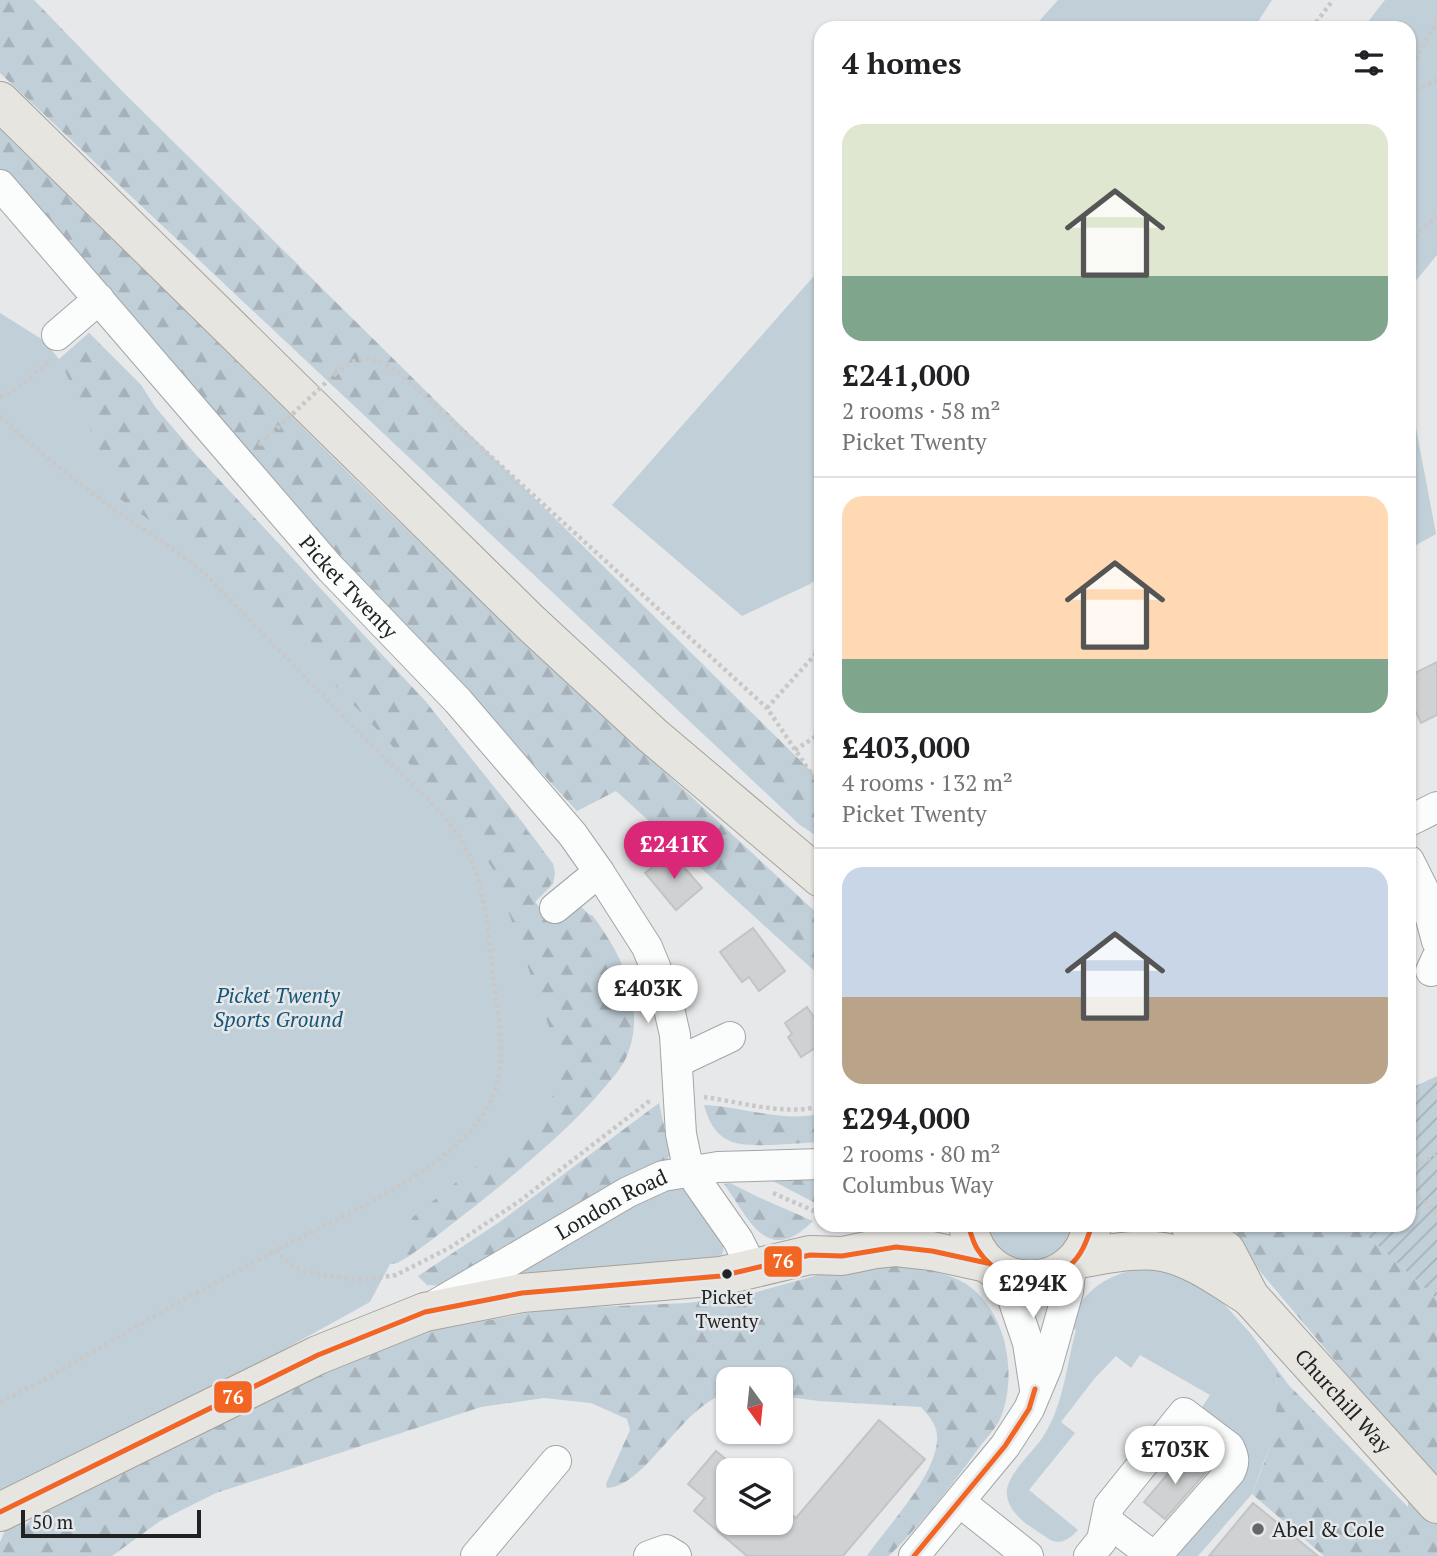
<!DOCTYPE html>
<html lang="en">
<head>
<meta charset="utf-8">
<style>
  body { margin:0; font-family:"PT Serif",serif; background:#f6f6f6; color:#202124; height:100vh; display:flex; flex-direction:column; font-size:26px; white-space:nowrap }
  * { box-sizing:border-box; margin:0 }
  p { font-size:23px; color:#757577 }
  .icon { flex:none; width:38px; height:38px; fill:none; stroke:currentColor; stroke-width:2; stroke-linecap:round; stroke-linejoin:round }
  .map { position:relative; flex:1; overflow:hidden }
  .details { position:absolute; left:814px; top:21px; width:602px; height:1211px; display:flex; flex-direction:column; background:#fff; border-radius:21px; box-shadow:0 2px 5px #0004 }
  .details>* { flex:none }
  .needle { width:46px; rotate:165deg }
  .fabs { position:absolute; left:716px; top:1367px; display:grid; gap:14px }
  .fabs a { display:grid; place-items:center; width:77px; height:77px; border-radius:14px; background:#fff; box-shadow:0 2px 5px #0004; font-size:35px }
  .scale { position:absolute; left:21px; bottom:18px; width:180px; box-sizing:border-box; padding-left:7px; border:4px solid #212223; border-top:0; font-size:19px; line-height:24px; white-space:nowrap; color:#212223; -webkit-text-stroke:5px #e5e8eb; paint-order:stroke }
  .price { position:absolute; translate:-50% -60px; padding:0 16px; border-radius:24px; background:#fff; color:#222; font-size:23px; line-height:46px; filter:drop-shadow(0 2px 4px #0008) }
  .price::after { content:''; position:absolute; left:50%; top:42px; width:21px; height:16px; margin-left:-10px; background:inherit; clip-path:polygon(0 0,100% 0,50% 100%) }
  .price.selected { background:#db2777; color:#fff }
  ul { padding:0; list-style:none }
  li { display:grid; align-content:center; gap:14px; height:371px; padding:0 28px }
  li+li { border-top:2px solid #e0e0e0 }
  li span { display:grid; place-items:center; height:217px; border-radius:21px; color:#555 }
  li>.icon { margin-inline-start:auto }
  span .icon { width:126px; height:126px; fill:#fffc; stroke-width:1 }
  li b { font-size:30px }
  h2 { display:flex; justify-content:space-between; align-items:center; height:84px; padding:0 28px; font-size:30px }
  .map>svg:first-child { display:block }
  .green { fill:#c1cfd8 }
  .forest { fill:url(#forest-firs) }
  .garden { fill:url(#garden-furrows) }
  .building { fill:#cfd1d2; stroke:#c3c4c5; stroke-width:2 }
  .lines { fill:none; stroke-linecap:round; stroke-linejoin:round }
  .minor-casing { stroke:#a3a5a6; stroke-width:32 }
  .major-casing { stroke:#a5a29a; stroke-width:40 }
  .path { stroke:#c8c8c8; stroke-width:4.5; stroke-dasharray:3.5 3.5; stroke-linecap:butt }
  .minor { stroke:#fbfcfc; stroke-width:30 }
  .major { stroke:#e7e5e0; stroke-width:38 }
  .path-bridge { stroke:#c8c8c8; stroke-width:4.5; stroke-dasharray:3.5 3.5; stroke-linecap:butt }
  .bus-1-casing { stroke:#e5e8eb; stroke-width:10 }
  .bus-1 { stroke:#f26522; stroke-width:5 }
  .bus-dot { fill:#212223; stroke:#e5e8eb; stroke-width:2.5 }
  .poi-dot { fill:#666769; stroke:#e5e8eb; stroke-width:2.5 }
  .labels { text-anchor:middle; dominant-baseline:central; stroke-width:5; stroke-linejoin:round; paint-order:stroke }
  .bus-label { font-size:19px; fill:#212223; stroke:#e5e8eb }
  .street-label { font-size:21px; fill:#212223; stroke:#e5e8eb }
  .park-label { font-size:21px; font-style:italic; fill:#165576; stroke:#e5e8eb }
  .poi-label { font-size:21px; fill:#212223; stroke:#e5e8eb; text-anchor:start }
  .line-badge { stroke:#e5e8eb; stroke-width:2.5 }
  .badge-label { font-size:19px; text-anchor:middle; font-weight:bold; fill:#fff }
</style>
</head>
<body>
<div class="map">
<svg width="1437" height="1556" viewBox="0 0 1437 1556">
  <defs>
    <pattern id="forest-firs" width="22" height="20" patternUnits="userSpaceOnUse" patternTransform="scale(1.75)"><rect width="22" height="20" fill="#c1cfd8"/><path d="M5 1l3.5 6h-7zM16 11l3.5 6h-7z" fill="#a6b1b9"/></pattern>
    <pattern id="garden-furrows" width="10" height="10" patternUnits="userSpaceOnUse" patternTransform="scale(1.75)"><rect width="10" height="10" fill="#c1cfd8"/><path d="M-1 1l2-2M0 10L10 0M9 11l2-2" fill="none" stroke="#a6b1b9"/></pattern>
  </defs>
  <rect width="100%" height="100%" fill="#e6e8ea"/>
  <path class="green" d="M1058,0H1272L1254,28H1033Z
    M1385,0H1437V255L1409,289V28H1363Z
    M821,268V575L810,584L742,616L612,505Z
    M0,313L43,340L59,359L89,333L141,385L155,407L196,455L426,702L523,823L553,864L555,874L553,884L535,902L551,921L592,915C618,949 643,999 631,1043C613,1105 465,1214 411,1255L397,1263L390,1264L370,1302L234,1377L0,1493Z
    M1409,391L1436,534L1409,549Z
    M681,1180L724,1244L723,1253L717,1260L493,1278Z
    M986,1225H1072C1070,1232 1068,1239 1063,1245C1046,1265 1012,1267 995,1245C991,1240 989,1231 986,1225Z
    M1159,1267L1215,1294L1251,1334L1288,1384L1276,1373L1278,1403L1274,1435L1252,1494L1198,1556H1167L1236,1476L1199,1412L1210,1395L1140,1355L1131,1368L1116,1356L1094,1379L1061,1422L1075,1433L1029,1490L1078,1530C1068,1540 1059,1547 1046,1537C1031,1527 1009,1515 1007,1495C1004,1477 1033,1452 1043,1437C1064,1404 1066,1367 1076,1330L1067,1326C1087,1284 1113,1270 1159,1267Z"/>
  <path class="forest" d="M0,0H34L122,91L821,781V839L800,825L0,73Z
    M0,127L371,495L503,622L821,917V977L616,791L577,811L175,378L0,175Z
    M89,333L141,385L155,407L196,455L426,702L553,864C558,883 547,888 535,902L551,921L579,905C619,938 648,1007 626,1058C619,1073 604,1087 593,1099C556,1139 516,1172 474,1206C449,1226 425,1247 397,1263L390,1264L391,1254L413,1217L548,1108L560,1077L552,1035L494,871L467,828L428,784L248,592L182,537L148,519L120,499L60,359Z
    M659,1103L670,1153L666,1164L449,1286L427,1285L418,1276L501,1221Z
    M704,1105C739,1106 788,1124 821,1113V1142C804,1143 788,1144 771,1145C734,1146 715,1144 704,1105Z
    M777,1178L821,1179V1206L771,1180Z
    M730,1183L758,1197L813,1221C767,1267 750,1220 724,1184Z
    M1221,1225H1355L1437,1299V1556H1324L1252,1494C1271,1447 1280,1423 1276,1372L1408,1507L1407,1446Z
    M879,1264C903,1267 929,1268 952,1277C1003,1296 1019,1367 1002,1414C999,1425 988,1436 981,1445C953,1484 923,1522 889,1556H867C888,1525 940,1472 937,1435C936,1423 928,1415 921,1407L819,1401L781,1396L780,1379H728V1393C682,1404 647,1486 607,1488L606,1484L630,1430L627,1419L591,1403L544,1398L481,1407L216,1493L160,1521L112,1556H0V1542L9,1522L25,1525L44,1508L397,1337L549,1309L687,1303L742,1296L839,1269Z"/>
  <path class="garden" d="M1437,1076V1299L1355,1225H1409V1089Z"/>
  <path class="building" d="M1437,662V715L1421,723L1409,697V676Z
    M671,852L702,888L676,910L645,873Z
    M753,928L785,971L759,991L749,977L742,982L720,952Z
    M807,1007L821,1027V1044L801,1057L788,1037L792,1034L785,1023Z
    M879,1420L925,1459L843,1556H747L694,1511L705,1498L688,1484L716,1451L728,1461V1522H780V1505L796,1518Z
    M1185,1453L1207,1471L1165,1519L1144,1502Z
    M1253,1503L1318,1556H1209Z"/>
  <g class="lines">
    <g class="minor-casing">
      <g id="minor">
        <path id="s1" d="M0,185L330,568L458,701L573,835L599,872L647,947L665,991L675,1035L681,1134L686,1158L698,1183L738,1240L753,1270"/>
        <path d="M57,335L99,299"/>
        <path d="M1409,821L1437,807"/>
        <path d="M1409,861L1423,889L1437,941"/>
        <path d="M555,908L599,872"/>
        <path d="M1431,971L1437,958"/>
        <path d="M677,1062L730,1037"/>
        <path d="M1005,1275L1028,1343L1035,1389"/>
        <path id="s2" d="M437,1304L628,1192L663,1176L718,1167L821,1164"/>
        <path d="M960,1502L1028,1556"/>
        <path d="M1108,1522L1153,1556"/>
        <path d="M476,1556L556,1461"/>
        <path d="M649,1556L666,1550L676,1556"/>
        <path d="M914,1556L1005,1446L1029,1409L1047,1366L1068,1291L1071,1264"/>
        <path d="M1089,1556L1102,1540L1109,1506L1184,1413L1229,1447C1234,1457 1235,1462 1230,1472L1156,1556"/>
      </g>
    </g>
    <g class="major-casing">
      <g id="major">
        <path d="M0,101L531,623L652,735L821,878"/>
        <path d="M968,1225C980,1298 1080,1298 1092,1225"/>
        <path id="s3" d="M1190,1225L1226,1251L1250,1297L1437,1504"/>
        <path d="M1077,1259C1104,1255 1136,1247 1163,1252C1194,1258 1224,1281 1250,1297"/>
        <path d="M0,1512L318,1355L425,1312L522,1293L721,1276L810,1255L842,1256L876,1249L896,1247L932,1251L987,1263"/>
      </g>
    </g>
    <path class="path" d="M1312,28L1333,0
      M1409,72L1437,21
      M1409,93L1437,80
      M1409,241L1437,216
      M335,374C361,353 368,355 397,371L767,708L821,788
      M0,397L17,389L51,359
      M0,416C30,445 63,471 96,496C133,524 175,547 210,579C265,636 320,693 376,750C408,782 451,814 470,857C488,898 489,948 495,992C503,1040 508,1083 477,1123C436,1176 337,1219 276,1250
      M259,445L267,438
      M767,708L821,648
      M795,750L821,733
      M704,1097C741,1102 784,1116 821,1106
      M1409,1170L1437,1154
      M1409,1187L1437,1213
      M773,1193L821,1214
      M0,1402L35,1385L167,1309L276,1250L293,1267L308,1273L361,1280L396,1275L451,1247L521,1200L652,1099"/>
    <use href="#minor" class="minor"/>
    <use href="#major" class="major"/>
    <path class="path-bridge" d="M267,438L335,374"/>
    <g class="bus-1-casing">
      <path id="bus-1" d="M968,1225C971,1233 973,1243 978,1250C997,1280 1039,1288 1068,1267C1082,1256 1087,1240 1092,1225
        M0,1512L318,1355L425,1312L522,1293L721,1276L810,1255L842,1256L896,1247L932,1251L987,1263
        M914,1556L1005,1446L1029,1409L1035,1389"/>
    </g>
    <use href="#bus-1" class="bus-1"/>
  </g>
  <circle class="bus-dot" cx="727" cy="1274" r="6"/>
  <circle class="poi-dot" cx="1258" cy="1529" r="7"/>
  <g class="labels">
    <g class="bus-label">
      <text x="727" y="1296">Picket<tspan x="727" dy="24">Twenty</tspan></text>
    </g>
    <g class="street-label">
      <text stroke="none"><textPath href="#s1" startOffset="532">Picket Twenty</textPath></text>
      <text stroke="none"><textPath href="#s2" startOffset="201">London Road</textPath></text>
      <text stroke="none"><textPath href="#s3" startOffset="236">Churchill Way</textPath></text>
    </g>
    <g class="park-label">
      <text x="278" y="995">Picket Twenty<tspan x="278" dy="24">Sports Ground</tspan></text>
    </g>
    <g class="poi-label">
      <text x="1272" y="1529">Abel &amp; Cole</text>
    </g>
  </g>
  <g class="line-badge">
    <rect x="763" y="1245" width="40" height="33" rx="7" fill="#f26522"/>
    <rect x="213" y="1380" width="40" height="34" rx="7" fill="#f26522"/>
  </g>
  <g class="badge-label">
    <text x="783" y="1268">76</text>
    <text x="233" y="1404">76</text>
  </g>
</svg>
<div class="fabs">
<a><svg class="needle" viewBox="-14 -14 28 28"><path d="M0-13l5 13h-10z" fill="#e53935"/><path d="M0 13l5-13h-10z" fill="#757577"/></svg></a>
<a><svg class="icon" aria-label="layers" viewBox="0 0 24 24"><path d="M12 4l9 5-9 5-9-5zM3 14l9 5 9-5"/></svg></a>
</div>
<div class="scale">50 m</div>
<b class="price selected" style="left:674px;top:881px">£241K</b>
<b class="price" style="left:648px;top:1025px">£403K</b>
<b class="price" style="left:1033px;top:1320px">£294K</b>
<b class="price" style="left:1175px;top:1486px">£703K</b>
<section class="details">
<h2>4 homes<svg class="icon" aria-label="filters" viewBox="0 0 24 24"><path d="M4 7h16M4 17h16"/><circle cx="9" cy="7" r="2"/><circle cx="15" cy="17" r="2"/></svg></h2>
<ul>
<li><span style="background:linear-gradient(#dfe7d0 70%,#7fa58c 0)"><svg class="icon" aria-label="home" viewBox="0 0 24 24"><path d="M3 11l9-7 9 7M6 9v11h12V9"/></svg></span><div><b>£241,000</b><p>2 rooms · 58 m²</p><p>Picket Twenty</p></div></li>
<li><span style="background:linear-gradient(#ffd9b3 75%,#7fa58c 0)"><svg class="icon" aria-label="home" viewBox="0 0 24 24"><path d="M3 11l9-7 9 7M6 9v11h12V9"/></svg></span><div><b>£403,000</b><p>4 rooms · 132 m²</p><p>Picket Twenty</p></div></li>
<li><span style="background:linear-gradient(#c9d6e8 60%,#b9a48a 0)"><svg class="icon" aria-label="home" viewBox="0 0 24 24"><path d="M3 11l9-7 9 7M6 9v11h12V9"/></svg></span><div><b>£294,000</b><p>2 rooms · 80 m²</p><p>Columbus Way</p></div></li>
</ul>
</section>
</div>
</body>
</html>
